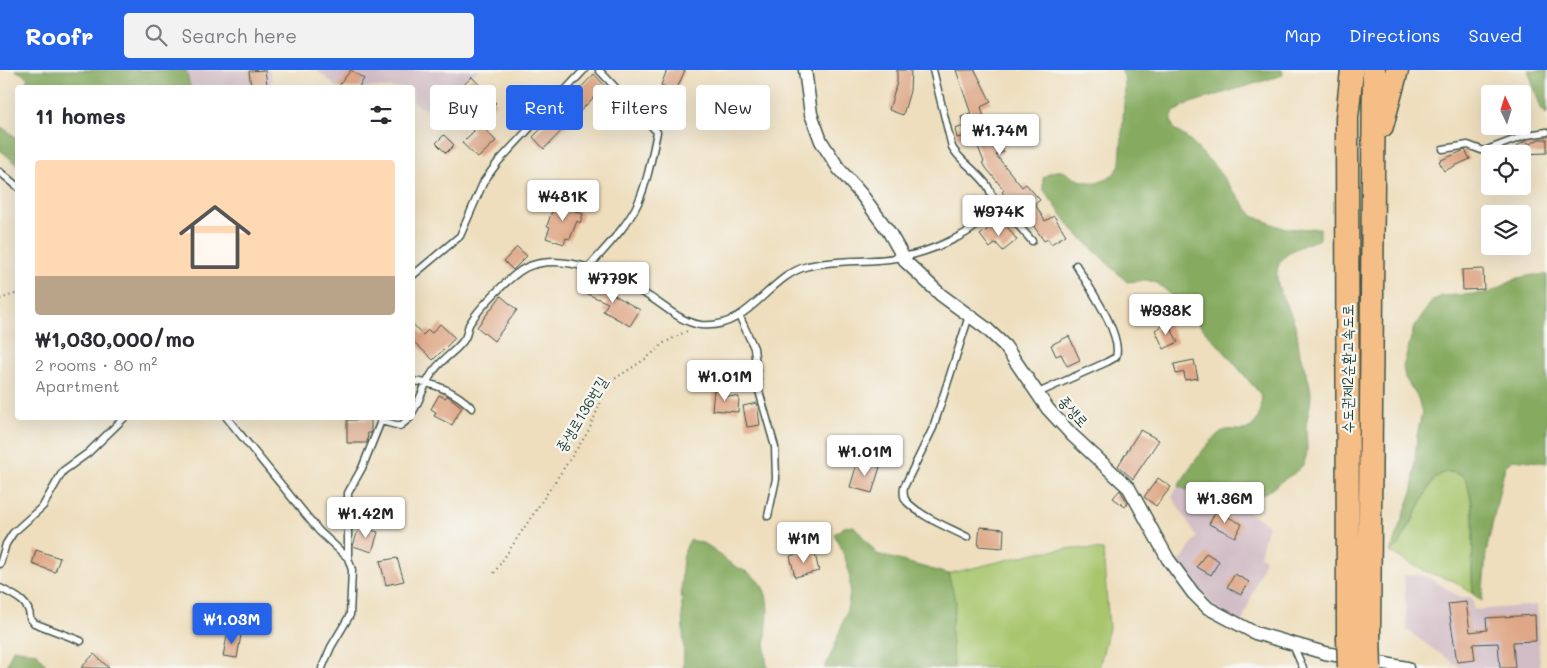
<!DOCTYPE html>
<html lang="en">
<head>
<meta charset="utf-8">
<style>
  body { margin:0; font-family:Mali,"Poor Story",sans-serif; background:#f2f2f3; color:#2b2b33; height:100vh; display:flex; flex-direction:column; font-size:19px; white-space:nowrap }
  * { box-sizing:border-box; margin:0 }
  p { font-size:16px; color:#7c7c81 }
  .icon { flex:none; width:28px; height:28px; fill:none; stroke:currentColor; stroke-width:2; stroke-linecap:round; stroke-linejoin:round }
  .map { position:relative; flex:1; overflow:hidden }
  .side { position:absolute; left:15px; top:15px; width:400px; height:335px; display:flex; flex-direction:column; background:#fff; border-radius:5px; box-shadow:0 5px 20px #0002 }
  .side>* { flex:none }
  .hud { position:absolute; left:430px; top:15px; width:475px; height:45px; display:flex; gap:10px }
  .needle { width:32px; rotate:356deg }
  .buttons { position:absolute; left:1481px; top:15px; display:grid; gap:10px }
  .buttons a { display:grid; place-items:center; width:50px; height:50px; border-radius:5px; background:#fff; box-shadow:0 5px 20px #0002; font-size:25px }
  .price { position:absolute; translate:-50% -42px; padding:0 11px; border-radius:5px; background:#fff; color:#222; font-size:16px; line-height:32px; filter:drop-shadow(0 1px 2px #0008) }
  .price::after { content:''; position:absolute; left:50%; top:30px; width:15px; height:11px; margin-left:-8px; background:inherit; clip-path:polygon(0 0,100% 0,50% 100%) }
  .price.selected { background:#2563eb; color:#fff }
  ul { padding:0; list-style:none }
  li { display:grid; align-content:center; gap:10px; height:265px; padding:0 20px }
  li+li { border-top:1px solid #e1e1e2 }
  li span { display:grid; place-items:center; height:155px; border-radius:5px; color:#555 }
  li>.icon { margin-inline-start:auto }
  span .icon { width:90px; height:90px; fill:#fffc; stroke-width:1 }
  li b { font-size:21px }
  h2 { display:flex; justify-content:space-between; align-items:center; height:60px; padding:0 20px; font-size:21px }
  .pill { padding:0 18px; border-radius:5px; background:#fff; box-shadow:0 5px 20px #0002; font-size:18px; line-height:45px }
  .pill.selected { background:#2563eb; color:#fff }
  header { display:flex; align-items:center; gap:30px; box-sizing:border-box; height:70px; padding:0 25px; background:#2563eb; color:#fff }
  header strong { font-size:24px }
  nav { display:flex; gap:28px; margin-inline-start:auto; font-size:18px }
  .search { width:350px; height:45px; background:#f2f2f3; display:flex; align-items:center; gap:12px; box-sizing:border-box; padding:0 18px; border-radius:5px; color:#7c7c81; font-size:19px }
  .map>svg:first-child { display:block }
  .industrial { fill:#d2bdc6 }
  .green { fill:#a8c66d; stroke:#648250 }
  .forest { fill:#86ab60; stroke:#52744a }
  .building { fill:#dfa787 }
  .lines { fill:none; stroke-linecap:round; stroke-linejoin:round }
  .service-casing { stroke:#3e5549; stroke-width:9 }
  .minor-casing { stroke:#3e5549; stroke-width:15 }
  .motorway-casing { stroke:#3e5549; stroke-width:25 }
  .path { stroke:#3e5549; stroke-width:2; stroke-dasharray:1 4; stroke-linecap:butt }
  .service { stroke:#fff; stroke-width:6 }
  .minor { stroke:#fff; stroke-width:12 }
  .motorway { stroke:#f6be87; stroke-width:22 }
  .motorway-bridge-casing { stroke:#3e5549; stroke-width:25; stroke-linecap:butt }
  .motorway-bridge { stroke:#f6be87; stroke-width:22 }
  .labels { text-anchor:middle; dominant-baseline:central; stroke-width:4.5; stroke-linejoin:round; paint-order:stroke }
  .street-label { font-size:15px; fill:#1f3d34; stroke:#f6f6f2 }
</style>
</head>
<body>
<header>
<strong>Roofr</strong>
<div class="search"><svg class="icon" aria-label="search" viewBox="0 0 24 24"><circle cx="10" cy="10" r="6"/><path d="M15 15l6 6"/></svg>Search here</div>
<nav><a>Map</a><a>Directions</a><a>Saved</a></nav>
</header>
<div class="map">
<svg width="1547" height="598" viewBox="0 0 1547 598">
  <rect width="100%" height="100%" fill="#f6f6f2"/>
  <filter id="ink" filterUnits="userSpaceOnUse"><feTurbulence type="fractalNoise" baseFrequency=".02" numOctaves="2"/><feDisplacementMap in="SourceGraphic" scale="10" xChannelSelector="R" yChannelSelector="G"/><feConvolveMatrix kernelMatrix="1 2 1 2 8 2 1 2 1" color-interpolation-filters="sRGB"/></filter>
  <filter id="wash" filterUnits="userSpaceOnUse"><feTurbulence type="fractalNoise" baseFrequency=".0096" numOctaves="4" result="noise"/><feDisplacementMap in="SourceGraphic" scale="20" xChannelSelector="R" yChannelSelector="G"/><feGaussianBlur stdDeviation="1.12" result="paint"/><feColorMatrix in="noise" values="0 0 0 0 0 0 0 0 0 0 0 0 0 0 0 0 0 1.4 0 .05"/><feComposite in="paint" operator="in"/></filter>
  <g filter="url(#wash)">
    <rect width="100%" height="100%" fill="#eedebd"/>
    <path class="industrial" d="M186,0H270L273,17H190Z
      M317,0H479L465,9L431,39H425L413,33L412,18L336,17Z
      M1178,416L1215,429H1225L1268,454L1260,486L1265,489L1241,555L1227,548L1189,512L1179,493L1197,467L1172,427Z
      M1404,505H1421L1430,508L1461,528H1472L1474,540L1537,535L1540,598H1461L1426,574L1407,560Z"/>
    <path class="green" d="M1442,402H1454L1464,406C1480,443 1469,485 1473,524L1454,511L1424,501L1390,482C1415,462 1418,424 1442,402Z
      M1075,478L1103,480L1109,558L1099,598H953L951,558L956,532L948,504L1039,482Z"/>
    <path class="forest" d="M15,0H186L190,17H24L28,7Z
      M1121,0H1282L1283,5L1187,34L1174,42L1171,50L1174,59L1187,68L1212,93L1253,146L1280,157L1297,159L1320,158V169C1307,174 1286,180 1279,194C1271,215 1288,234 1294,252C1298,262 1298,274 1300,285C1304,299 1311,311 1311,326C1311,337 1306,348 1306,359C1306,372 1310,384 1302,396C1297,403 1285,408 1278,414C1248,440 1212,431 1178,416C1190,399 1202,378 1218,364C1227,357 1234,361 1244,360C1259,357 1263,337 1261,325L1222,279L1168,222L1157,213L1147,210L1127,212L1073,160L1043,119V108C1048,104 1053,100 1061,101C1065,101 1070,106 1074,108C1094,116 1111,113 1120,94L1125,18L1124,6Z
      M1528,0H1547V45L1541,38Z
      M0,56L17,68V94L0,80Z
      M1532,205H1547V393L1514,389L1505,396L1486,483L1482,531L1473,524C1469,485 1481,442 1464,406C1451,401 1444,400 1433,410L1399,475L1390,482L1413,419L1417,365L1422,343L1418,328L1405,308L1403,297L1414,257L1432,231L1442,226L1489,223L1518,208Z
      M854,456L877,484L948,504L956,532L951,558L953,598H824C831,587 835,574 839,563C855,523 854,501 834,464L844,457Z
      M690,470C715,474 715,484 733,495C738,499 745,500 750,504C784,526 757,568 768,598H683C687,567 673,493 690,470Z
      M13,579L37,583L48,598H0L6,597Z"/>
    <g id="blocks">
      <path class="building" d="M265,0L267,14L251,17L249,1Z
        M351,0L364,9L358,18H337Z
        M667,0H685L676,21L661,15Z
        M897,0H911L910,21L903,45L889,40L897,12Z
        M956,0H975L991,32L981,37L987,57L996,53L1003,70L1000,71L1004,82L996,85L1022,117L1026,114L1040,130L1035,134L1045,151L1054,146L1066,165L1051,174L1048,169L1044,171L1018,133L1014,136L1002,122L1004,120L982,93L984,92L973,64L957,68L955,59L964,56L961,47L971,44Z
        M594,4L606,17L594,27L544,79L533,67Z
        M472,7L496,33L477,51L496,71L478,88L462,73L474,61L446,32Z
        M444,65L454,75L446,83L436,73Z
        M1539,69H1547V83L1522,84V80L1517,76L1526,71L1530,74Z
        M1465,80L1470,89L1444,101L1439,91Z
        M562,131L575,135L573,140L583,144L580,153L577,151L570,169L566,168L564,174L546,168L550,157L547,156L554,135L560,137Z
        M1005,154L1017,170L1003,181L996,173L990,178L980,165L993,155L997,160Z
        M517,177L527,186L513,200L504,191Z
        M1483,199L1484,219L1463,220L1462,200Z
        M588,210L607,219L606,220L640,240L630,256L603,241L608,233L583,222Z
        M501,226L517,240L494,271L477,257Z
        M412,253L423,265L428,260L432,263L440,254L455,268L433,290L412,270Z
        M1168,253L1178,272L1164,279L1155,260Z
        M1069,266L1080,290L1067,296L1061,284L1056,286L1051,275Z
        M1194,290L1198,308L1185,310L1184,302L1176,304L1174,294Z
        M714,320L726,321V326L739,327L738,342L712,340Z
        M439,325L445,328L447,326L449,327L462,337L452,355L434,346L436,342L431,339Z
        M757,333L760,355L747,357L743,336Z
        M347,350H371V363H368L367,373H347Z
        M1140,360L1159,370L1133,409L1118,396Z
        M858,390L880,397L872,423L850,417Z
        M1158,408L1171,417L1156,436L1144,427Z
        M1120,420L1128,433L1125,437L1113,428Z
        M1216,441L1242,454L1235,467L1209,454Z
        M359,457L378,462L372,482L353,476Z
        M980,457L1004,459L1003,478L978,476Z
        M36,480L60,488L55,502L32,494Z
        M814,480L819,501L795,507L790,486Z
        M1206,483L1219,491L1211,505L1197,497Z
        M397,488L404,511L386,515L380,491Z
        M1235,504L1249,512L1241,525L1227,517Z
        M1466,532L1470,562L1487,560L1486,548L1535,545L1536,571L1513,572L1515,598H1500L1498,573L1473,574L1475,590L1457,592L1448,534Z
        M228,562L241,565L237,588L223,586Z
        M94,584L109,598H81Z"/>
    </g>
  </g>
  <g filter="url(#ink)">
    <use href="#blocks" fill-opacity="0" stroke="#3e5549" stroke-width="1"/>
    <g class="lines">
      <g class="service-casing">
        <path id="service" d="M1443,79L1468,75L1484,81L1527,65L1547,62
          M0,102L18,117
          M991,124L1032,171
          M588,198C605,178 627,157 638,133C648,110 652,86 657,62L599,0
          M412,206L460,166L484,111L498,92L584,0
          M739,245L754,278L759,321L775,377L776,409L768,446
          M412,311C436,313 455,321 472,338
          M1038,323L1107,292L1116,287C1123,264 1088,216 1076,195
          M412,343C420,331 423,317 431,305C439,290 458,281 465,268C468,263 467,257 470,253C479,238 510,206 525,198C563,180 618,207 650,227C667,238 681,252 701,255C749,260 768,206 808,196C839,189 871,193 902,187C925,183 980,163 990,140C1001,112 962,97 952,77L933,0
          M227,348L319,461L348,488
          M967,467C948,457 923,448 907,432C903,428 903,423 904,417L933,358L969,246
          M0,494L6,474L13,463L43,436L63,401L88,383L124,348
          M0,518C13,525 30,531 30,548L34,553L81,571
          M1293,575L1303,598
          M322,598L331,577L350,545L352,500L348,488V423L362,398L381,351L400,356L410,348"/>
      </g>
      <g class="minor-casing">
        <path id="minor" d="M805,0L811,44L821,71L839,99L861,124L889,162L906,192L941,225L986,258L1005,276L1048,339L1072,365L1129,418L1168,489L1193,523L1208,538L1255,563L1325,583L1407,598"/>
      </g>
      <g class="motorway-casing">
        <path id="motorway" d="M1382,56L1397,0
          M1369,563L1374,0
          M1348,568L1347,48L1352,0"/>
      </g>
      <path class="path" d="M0,229L18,223
        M494,503L588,362L607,318L616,308L647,288L664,273L687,261"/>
      <use href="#service" class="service"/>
      <use href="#minor" class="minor"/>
      <use href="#motorway" class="motorway"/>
      <g class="motorway-bridge-casing">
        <path id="motorway-bridge" d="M1369,563L1370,598
          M1348,568L1349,598"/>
      </g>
      <use href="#motorway-bridge" class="motorway-bridge"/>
    </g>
  </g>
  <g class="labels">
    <g class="street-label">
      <text transform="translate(1347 299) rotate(-90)">수도권제2순환고속도로</text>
      <text transform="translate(1074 341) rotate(48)">종생로</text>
      <text transform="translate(581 344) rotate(-59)">종생로136번길</text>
    </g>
  </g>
</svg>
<div class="buttons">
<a><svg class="needle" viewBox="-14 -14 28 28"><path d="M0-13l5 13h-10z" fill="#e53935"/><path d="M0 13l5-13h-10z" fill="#7c7c81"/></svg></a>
<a><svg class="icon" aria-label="locate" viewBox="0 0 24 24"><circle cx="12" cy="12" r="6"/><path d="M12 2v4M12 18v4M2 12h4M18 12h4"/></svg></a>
<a><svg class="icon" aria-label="layers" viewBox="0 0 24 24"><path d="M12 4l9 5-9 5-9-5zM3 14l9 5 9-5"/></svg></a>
</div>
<b class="price" style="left:1000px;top:86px">₩1.74M</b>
<b class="price" style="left:563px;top:152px">₩481K</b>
<b class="price" style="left:999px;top:167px">₩974K</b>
<b class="price" style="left:613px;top:234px">₩779K</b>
<b class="price" style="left:1166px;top:266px">₩938K</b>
<b class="price" style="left:725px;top:332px">₩1.01M</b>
<b class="price" style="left:865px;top:407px">₩1.01M</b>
<b class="price" style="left:1225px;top:454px">₩1.36M</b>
<b class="price" style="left:366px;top:469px">₩1.42M</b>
<b class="price" style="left:804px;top:494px">₩1M</b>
<b class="price selected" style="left:232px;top:575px">₩1.03M</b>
<div class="hud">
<a class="pill">Buy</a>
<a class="pill selected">Rent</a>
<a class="pill">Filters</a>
<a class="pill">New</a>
</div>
<section class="side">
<h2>11 homes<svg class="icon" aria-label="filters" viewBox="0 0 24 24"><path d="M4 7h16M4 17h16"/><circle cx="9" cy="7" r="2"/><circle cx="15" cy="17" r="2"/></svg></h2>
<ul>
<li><span style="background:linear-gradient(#ffd9b3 75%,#b9a48a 0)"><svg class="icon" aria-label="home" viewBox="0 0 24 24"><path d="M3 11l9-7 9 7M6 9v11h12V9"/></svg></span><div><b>₩1,030,000/mo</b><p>2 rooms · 80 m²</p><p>Apartment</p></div></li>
</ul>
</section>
</div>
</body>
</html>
